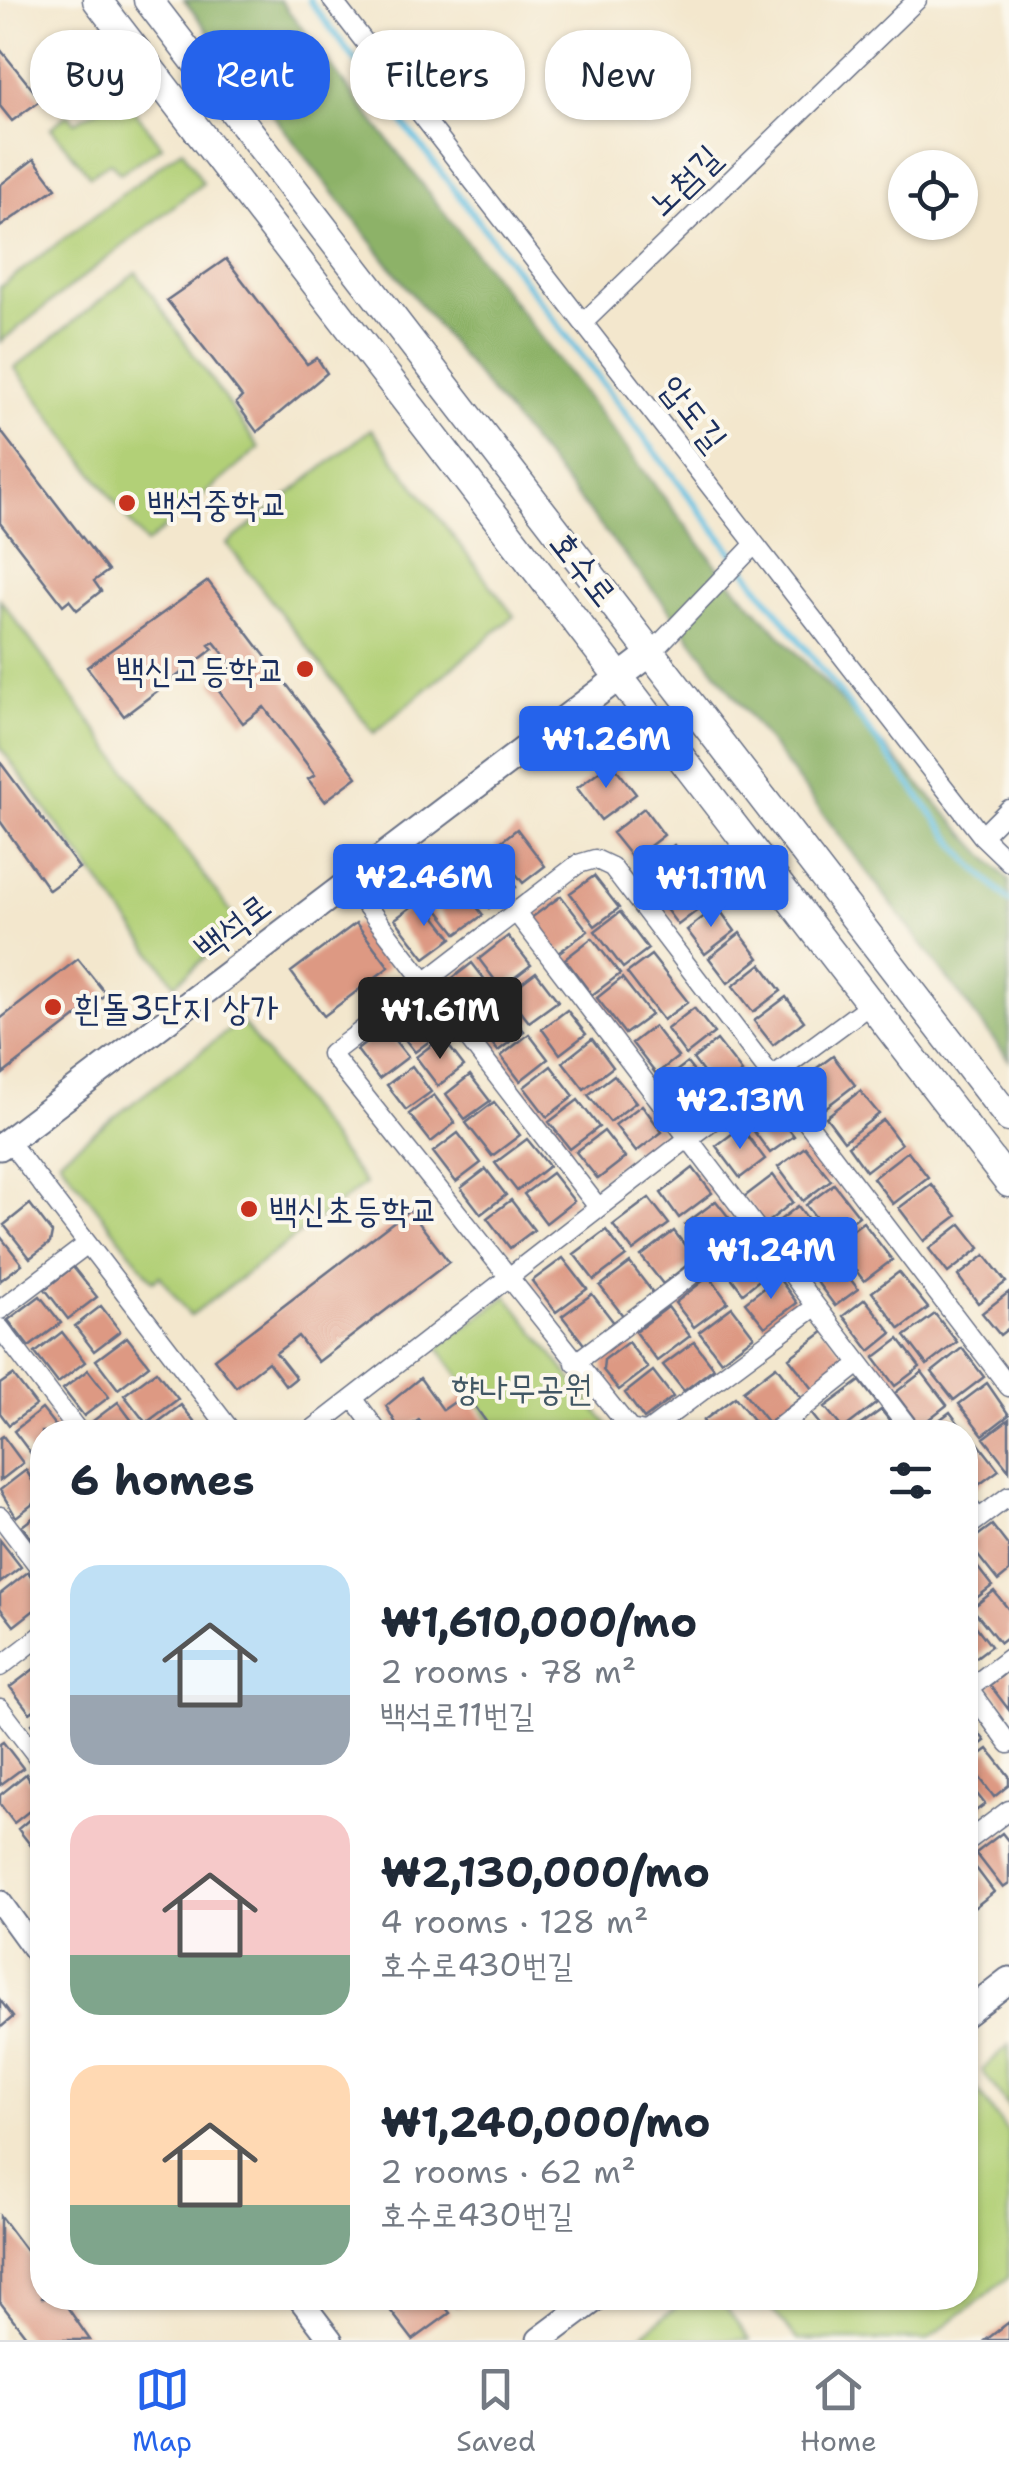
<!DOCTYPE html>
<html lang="en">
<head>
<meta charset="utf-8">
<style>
  body { margin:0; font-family:"Shantell Sans","Poor Story",sans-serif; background:#f6f6f7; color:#1f2937; height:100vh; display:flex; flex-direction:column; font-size:38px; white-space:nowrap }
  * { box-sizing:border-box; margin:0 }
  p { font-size:32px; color:#747a83 }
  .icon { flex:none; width:55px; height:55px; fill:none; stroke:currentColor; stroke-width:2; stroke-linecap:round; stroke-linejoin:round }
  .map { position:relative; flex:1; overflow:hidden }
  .sheet { position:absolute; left:30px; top:1420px; width:948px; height:890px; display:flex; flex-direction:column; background:#fff; border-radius:40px; box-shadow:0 2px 8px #0004 }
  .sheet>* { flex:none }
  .top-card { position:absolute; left:30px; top:30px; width:950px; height:90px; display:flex; gap:20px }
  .controls { position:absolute; left:888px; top:150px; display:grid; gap:20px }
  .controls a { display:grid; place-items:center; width:90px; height:90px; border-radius:50%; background:#fff; box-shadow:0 2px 8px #0004; font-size:50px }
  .price { position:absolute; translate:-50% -85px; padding:0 22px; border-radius:10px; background:#2563eb; color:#fff; font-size:32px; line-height:65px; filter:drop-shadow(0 2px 5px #0008) }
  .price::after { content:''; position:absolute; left:50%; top:60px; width:30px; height:22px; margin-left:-15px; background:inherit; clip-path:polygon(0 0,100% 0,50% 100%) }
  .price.on { background:#222; color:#fff }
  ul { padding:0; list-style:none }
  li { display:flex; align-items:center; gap:30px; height:250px; padding:0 40px }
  li span { display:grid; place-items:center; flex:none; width:280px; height:200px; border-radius:30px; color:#555 }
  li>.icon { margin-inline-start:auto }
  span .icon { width:120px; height:120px; fill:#fffc; stroke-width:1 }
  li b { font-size:42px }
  h2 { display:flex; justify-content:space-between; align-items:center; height:120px; padding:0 40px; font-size:42px }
  .tag { padding:0 35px; border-radius:40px; background:#fff; box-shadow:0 2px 8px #0004; font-size:35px; line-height:90px }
  .tag.on { background:#2563eb; color:#fff }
  .tab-bar { display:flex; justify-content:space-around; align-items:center; height:140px; border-top:2px solid #e0e1e3; background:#fff; font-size:28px; color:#747a83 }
  .tab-bar a { display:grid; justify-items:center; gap:5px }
  .tab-bar .on { color:#2563eb }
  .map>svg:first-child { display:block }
  .green { fill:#b2d077; stroke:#66806a; stroke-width:2.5 }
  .forest { fill:#8db268; stroke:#547063; stroke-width:2.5 }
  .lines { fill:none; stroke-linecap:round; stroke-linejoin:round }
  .stream { stroke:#63bfe1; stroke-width:6 }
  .building { fill:#dd9983 }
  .minor-casing { stroke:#676f85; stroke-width:21 }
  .tertiary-casing { stroke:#676f85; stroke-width:26 }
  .secondary-casing { stroke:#676f85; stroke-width:29 }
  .primary-casing { stroke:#676f85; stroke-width:31 }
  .minor { stroke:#fff; stroke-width:18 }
  .tertiary { stroke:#fff; stroke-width:22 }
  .secondary { stroke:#fff; stroke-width:25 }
  .primary { stroke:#fff; stroke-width:28 }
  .poi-dot { fill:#c8321e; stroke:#fbf7ec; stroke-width:4 }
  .labels { text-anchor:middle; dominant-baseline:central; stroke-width:8; stroke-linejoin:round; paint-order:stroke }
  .street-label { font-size:35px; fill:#1b2f5e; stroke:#fbf7ec }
  .poi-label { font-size:35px; fill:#1b2f5e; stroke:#fbf7ec; text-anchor:start }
  .park-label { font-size:35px; fill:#415764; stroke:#fbf7ec }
</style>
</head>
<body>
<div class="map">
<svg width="1009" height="2340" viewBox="0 0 1009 2340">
  <rect width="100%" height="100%" fill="#fbf7ec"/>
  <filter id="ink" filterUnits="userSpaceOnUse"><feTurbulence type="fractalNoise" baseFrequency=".01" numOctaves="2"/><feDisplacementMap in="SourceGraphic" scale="20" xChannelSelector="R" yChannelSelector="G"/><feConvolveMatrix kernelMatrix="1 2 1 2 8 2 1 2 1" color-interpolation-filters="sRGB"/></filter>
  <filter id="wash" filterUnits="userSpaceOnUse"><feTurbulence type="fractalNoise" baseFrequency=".0048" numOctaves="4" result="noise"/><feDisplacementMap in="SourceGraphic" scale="40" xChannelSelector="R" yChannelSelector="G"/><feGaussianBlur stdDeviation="2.25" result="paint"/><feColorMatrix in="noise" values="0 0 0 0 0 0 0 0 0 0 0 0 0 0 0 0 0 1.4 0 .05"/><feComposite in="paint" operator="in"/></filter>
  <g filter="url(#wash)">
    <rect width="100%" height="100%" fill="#f3e7cd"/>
    <path class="green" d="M123,96L162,146L120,173L110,162L90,176L51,128L68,114L75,122Z
      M182,149L203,183L0,342V287Z
      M136,272L259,448L146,544L15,368Z
      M371,429L514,616L374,733L227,544Z
      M0,599L241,926L175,984L0,747Z
      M241,1021L365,1184L190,1316L160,1276L153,1281L59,1159Z
      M507,1296L613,1432H493L497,1429L438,1347Z
      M1009,2045V2108L982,2070Z
      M977,2090L1009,2134V2277L927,2340H797L763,2298H965V2099Z
      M688,2298H719L749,2340H635Z"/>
    <path class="forest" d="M184,0H280L721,571L675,617L440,330Z
      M726,577L1009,881V1060L680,624Z"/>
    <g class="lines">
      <path class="stream" d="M309,0L967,859L1009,901"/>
    </g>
    <g id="blocks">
      <path class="building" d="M0,49L41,100L12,121L0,106Z
        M34,159L56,188L0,227V185Z
        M226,259L307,364L317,358L327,373L257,432L236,403L242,397L167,300Z
        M0,430L108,571L94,581L101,591L77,610L69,600L63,605L0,523Z
        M208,581L357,777L325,801L308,779L315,775L264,707L243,723L212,682L233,666L214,642L209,645L213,649L124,716L87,667Z
        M0,762L79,868L49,890L0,821Z
        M611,762L636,794L601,820L577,788Z
        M644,808L664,835L633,859L612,833Z
        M517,829L545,866L523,883L495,846Z
        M674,845L692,868L661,891L643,869Z
        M488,852L516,887L489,908L462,872Z
        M594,876L619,908L595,926L570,893Z
        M454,878L483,915L457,934L428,897Z
        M695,879L711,900L678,925L662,904Z
        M561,896L588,931L558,953L531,918Z
        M422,899L452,938L425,958L395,919Z
        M717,906L735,931L705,954L687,930Z
        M620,912L648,949L623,968L595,931Z
        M356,923L389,967L324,1016L291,972Z
        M740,933L759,958L728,983L709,958Z
        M508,936L531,965L501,988L479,959Z
        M592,938L620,974L592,995L565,959Z
        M651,955L688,1002L663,1020L627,973Z
        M78,959L106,994L3,1074L0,1019Z
        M472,963L496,994L469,1015L445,984Z
        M761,964L781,991L753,1012L733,986Z
        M536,972L558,1001L529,1022L507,994Z
        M622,978L651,1015L625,1034L597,998Z
        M786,997L804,1021L773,1045L754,1021Z
        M499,999L524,1031L498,1051L473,1019Z
        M418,1005L440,1033L415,1052L393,1024Z
        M694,1008L714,1033L686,1055L667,1029Z
        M567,1010L586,1034L560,1054L542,1029Z
        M654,1026L678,1057L656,1074L632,1043Z
        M385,1028L408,1057L379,1079L357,1050Z
        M529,1034L548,1059L520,1081L501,1056Z
        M442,1037L464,1066L438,1086L416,1057Z
        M592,1039L613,1067L584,1089L563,1062Z
        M717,1040L742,1072L717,1091L693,1059Z
        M833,1056L855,1085L825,1108L802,1079Z
        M687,1063L712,1095L686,1114L662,1082Z
        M412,1066L431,1092L406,1110L387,1085Z
        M551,1066L574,1096L547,1117L524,1087Z
        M470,1075L490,1101L465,1119L446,1094Z
        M614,1075L636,1102L610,1122L588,1095Z
        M860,1091L879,1114L844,1141L826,1117Z
        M434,1095L455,1123L431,1142L409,1114Z
        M578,1100L599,1127L570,1149L549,1122Z
        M494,1102L520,1135L492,1156L466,1123Z
        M642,1105L662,1132L636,1152L615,1125Z
        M770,1105L794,1136L770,1153L747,1122Z
        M883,1120L901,1144L866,1171L848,1146Z
        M741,1127L765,1159L740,1178L716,1146Z
        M604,1131L625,1158L598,1179L576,1152Z
        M458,1133L481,1163L456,1182L433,1152Z
        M527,1139L549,1166L517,1191L495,1163Z
        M805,1147L831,1180L803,1201L778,1167Z
        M908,1151L928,1177L893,1204L873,1178Z
        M693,1168L712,1193L679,1218L661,1193Z
        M486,1169L506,1195L481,1214L461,1188Z
        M552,1173L574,1201L546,1223L524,1194Z
        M773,1175L793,1202L765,1224L744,1197Z
        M834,1184L859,1216L831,1237L806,1205Z
        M931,1184L957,1216L924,1241L899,1208Z
        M649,1198L669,1224L633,1251L613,1225Z
        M511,1200L534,1230L510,1248L487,1218Z
        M716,1201L734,1224L733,1230L706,1251L685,1224Z
        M30,1204L52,1233L50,1243L30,1258L4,1225Z
        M798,1206L823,1239L796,1260L771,1227Z
        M409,1210L449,1262L318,1362L298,1336L276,1353L296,1378L286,1386L268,1362L236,1387L214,1359Z
        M863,1222L892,1260L864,1281L835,1243Z
        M961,1224L980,1248L948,1273L929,1249Z
        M606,1230L626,1256L594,1280L574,1254Z
        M674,1231L695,1259L663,1284L641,1256Z
        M0,1236L22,1264L0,1281Z
        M752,1241L773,1269L743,1293L721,1264Z
        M827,1249L858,1289L835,1306L805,1266Z
        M985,1255L1006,1282L978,1303L958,1276Z
        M563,1258L587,1289L556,1312L532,1281Z
        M630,1263L654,1294L624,1317L600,1286Z
        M73,1267L97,1297L68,1319L45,1289Z
        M899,1272L928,1308L900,1329L872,1292Z
        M709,1276L728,1302L694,1327L675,1303Z
        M778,1277L797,1303L765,1327L745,1302Z
        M1009,1292V1328L1000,1335L982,1313Z
        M592,1294L615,1324L586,1347L562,1316Z
        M40,1296L61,1323L29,1347L8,1320Z
        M865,1299L892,1333L870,1351L843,1316Z
        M101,1306L120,1331L94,1351L75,1326Z
        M668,1307L690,1336L657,1361L635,1332Z
        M732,1307L754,1336L721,1361L699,1332Z
        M935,1314L957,1342L927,1365L905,1336Z
        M825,1331L849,1362L813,1389L789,1358Z
        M62,1332L85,1362L58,1383L35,1353Z
        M127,1337L149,1365L118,1389L96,1360Z
        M899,1339L920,1367L895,1386L874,1358Z
        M628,1342L648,1368L619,1390L603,1370L604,1360Z
        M694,1342L714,1368L684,1391L663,1365Z
        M962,1348L984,1377L954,1400L932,1372Z
        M776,1366L801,1398L768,1423L743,1391Z
        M88,1370L109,1397L84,1416L63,1389Z
        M156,1371L178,1399L146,1423L124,1395Z
        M653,1371L673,1397L644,1419L625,1393Z
        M922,1372L947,1405L920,1426L895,1393Z
        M13,1375L36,1405L9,1425L0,1413V1384Z
        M420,1378L443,1410L466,1394L490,1427L483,1432H428L419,1420L401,1432L386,1406Z
        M860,1381L877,1403L843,1429L825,1407Z
        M987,1383L1009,1415L983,1435L959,1404Z
        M735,1397L760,1429L712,1432L703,1421Z
        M118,1402L138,1429L95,1432L89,1424Z
        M181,1405L203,1432H158L153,1426Z
        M42,1409L60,1432H42V1447L32,1455L14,1431Z
        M881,1410L899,1432H851Z
        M810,1412L826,1432H784Z
        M950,1412L972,1442L965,1447V1432H923Z
        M1009,1419V1470L984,1438Z
        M595,1422L602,1432H581Z
        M3,1436L23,1463L0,1481V1438Z
        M978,1443L999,1470L973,1489L965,1479V1453Z
        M26,1470L42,1497L16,1517L0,1490Z
        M42,1511V1552L22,1526Z
        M992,1525L1009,1547V1572L998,1581L968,1543Z
        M0,1540L21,1567L0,1583Z
        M965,1551L992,1586L970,1603L965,1597Z
        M28,1572L42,1591V1604L14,1626L0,1608V1594Z
        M994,1591L1009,1610V1636L1000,1643L972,1608Z
        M965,1612L991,1646L967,1664L965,1662Z
        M34,1669L42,1679V1704L30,1713L10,1687Z
        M1009,1670V1710L990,1685Z
        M965,1715L985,1741L965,1756Z
        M42,1716V1737L32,1724Z
        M3,1742L23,1768L0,1785V1744Z
        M988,1749L1009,1776V1785L994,1797L969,1763Z
        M26,1774L42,1801L14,1823L0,1804V1795Z
        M965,1779L985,1804L965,1819Z
        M42,1809V1854L39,1856L18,1829Z
        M1002,1833L1009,1842V1884L1003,1888L976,1853Z
        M970,1860L994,1892L970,1911L965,1904V1864Z
        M0,2000L13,2017L0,2028Z
        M0,2216L42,2272V2298H61L90,2340H29L0,2302Z
        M406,2298L422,2302L438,2298L450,2313L413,2340L390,2310Z
        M450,2298H470L457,2307Z
        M1009,2322V2340H986Z"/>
    </g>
  </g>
  <g filter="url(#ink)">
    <use href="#blocks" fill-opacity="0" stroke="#676f85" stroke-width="2.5"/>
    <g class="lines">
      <g class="minor-casing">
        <path id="minor" d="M332,0L982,836L1009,862
          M583,323L917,0
          M651,653L755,544
          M982,836L1009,809
          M348,882L598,1207
          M515,911L912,1432
          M8,1140L232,1432
          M0,1310L86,1245
          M0,1328L79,1432
          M575,1363L755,1227
          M353,1398L378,1432
          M309,1432L686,1140L872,1003
          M645,1432L630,1429L331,1054L578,864L595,859L612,867L1009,1387
          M647,1432L815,1307
          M773,1432L859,1364
          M965,1501L978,1519
          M0,1516L42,1571
          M965,1529L1009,1496
          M0,1667L42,1635
          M965,1684L1009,1744
          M965,1692L1009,1658
          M0,1708L42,1763
          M965,1843L1009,1810"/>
      </g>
      <g class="tertiary-casing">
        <path id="tertiary" d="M0,1902L42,1960
          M299,2298L331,2340"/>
      </g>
      <g class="secondary-casing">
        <path id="secondary" d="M0,1147L651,653
          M965,2014L1009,1980
          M540,2340L596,2298"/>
      </g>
      <g class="primary-casing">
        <path id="primary" d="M97,0L1009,1183
          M148,0L1009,1118"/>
      </g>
      <use href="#minor" class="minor"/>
      <use href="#tertiary" class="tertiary"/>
      <use href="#secondary" class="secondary"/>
      <use href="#primary" class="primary"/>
    </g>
  </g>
  <g class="poi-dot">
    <circle cx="127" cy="503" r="10"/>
    <circle cx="305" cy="669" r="10"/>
    <circle cx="53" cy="1007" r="10"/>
    <circle cx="249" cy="1209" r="10"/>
  </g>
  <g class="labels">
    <g class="street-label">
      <text transform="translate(684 180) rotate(-44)">노첨길</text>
      <text transform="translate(694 413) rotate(52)">압도길</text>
      <text transform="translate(584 568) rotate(52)">호수로</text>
      <text transform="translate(232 926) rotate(-37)">백석로</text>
    </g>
    <g class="poi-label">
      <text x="147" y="503">백석중학교</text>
      <text x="285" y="669" text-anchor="end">백신고등학교</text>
      <text x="73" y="1007">흰돌3단지 상가</text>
      <text x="269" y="1209">백신초등학교</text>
    </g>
    <g class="park-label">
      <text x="522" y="1387">향나무공원</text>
    </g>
  </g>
</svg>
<div class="controls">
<a><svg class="icon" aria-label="locate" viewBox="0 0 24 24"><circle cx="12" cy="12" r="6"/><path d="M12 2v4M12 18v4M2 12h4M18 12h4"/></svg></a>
</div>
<b class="price" style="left:606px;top:791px">₩1.26M</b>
<b class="price" style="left:424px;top:929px">₩2.46M</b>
<b class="price" style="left:711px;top:930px">₩1.11M</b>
<b class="price on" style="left:440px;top:1062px">₩1.61M</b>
<b class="price" style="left:740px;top:1152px">₩2.13M</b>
<b class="price" style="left:771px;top:1302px">₩1.24M</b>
<div class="top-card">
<a class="tag">Buy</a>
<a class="tag on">Rent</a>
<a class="tag">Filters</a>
<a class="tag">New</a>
</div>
<section class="sheet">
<h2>6 homes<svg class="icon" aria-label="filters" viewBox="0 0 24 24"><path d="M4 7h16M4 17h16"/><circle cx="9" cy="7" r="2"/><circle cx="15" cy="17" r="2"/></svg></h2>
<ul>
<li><span style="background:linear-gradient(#bfe0f5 65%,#9aa5b1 0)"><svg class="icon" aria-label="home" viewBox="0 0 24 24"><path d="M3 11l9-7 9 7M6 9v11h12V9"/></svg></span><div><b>₩1,610,000/mo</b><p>2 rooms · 78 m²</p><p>백석로11번길</p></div></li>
<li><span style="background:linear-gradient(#f6c9c9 70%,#7fa58c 0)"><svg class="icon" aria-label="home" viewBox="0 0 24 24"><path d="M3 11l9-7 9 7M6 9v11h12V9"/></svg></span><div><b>₩2,130,000/mo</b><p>4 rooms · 128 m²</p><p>호수로430번길</p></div></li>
<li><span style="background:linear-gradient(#ffd9b3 70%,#7fa58c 0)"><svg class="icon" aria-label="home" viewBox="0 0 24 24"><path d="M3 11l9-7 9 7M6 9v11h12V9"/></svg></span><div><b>₩1,240,000/mo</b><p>2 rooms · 62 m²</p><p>호수로430번길</p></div></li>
</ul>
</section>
</div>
<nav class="tab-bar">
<a class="on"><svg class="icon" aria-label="map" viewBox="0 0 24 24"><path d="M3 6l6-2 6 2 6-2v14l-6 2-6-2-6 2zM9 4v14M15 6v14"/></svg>Map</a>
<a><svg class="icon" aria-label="saved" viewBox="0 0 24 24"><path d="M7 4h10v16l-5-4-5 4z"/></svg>Saved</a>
<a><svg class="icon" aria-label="home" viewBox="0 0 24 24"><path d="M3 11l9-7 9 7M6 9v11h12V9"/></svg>Home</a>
</nav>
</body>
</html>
